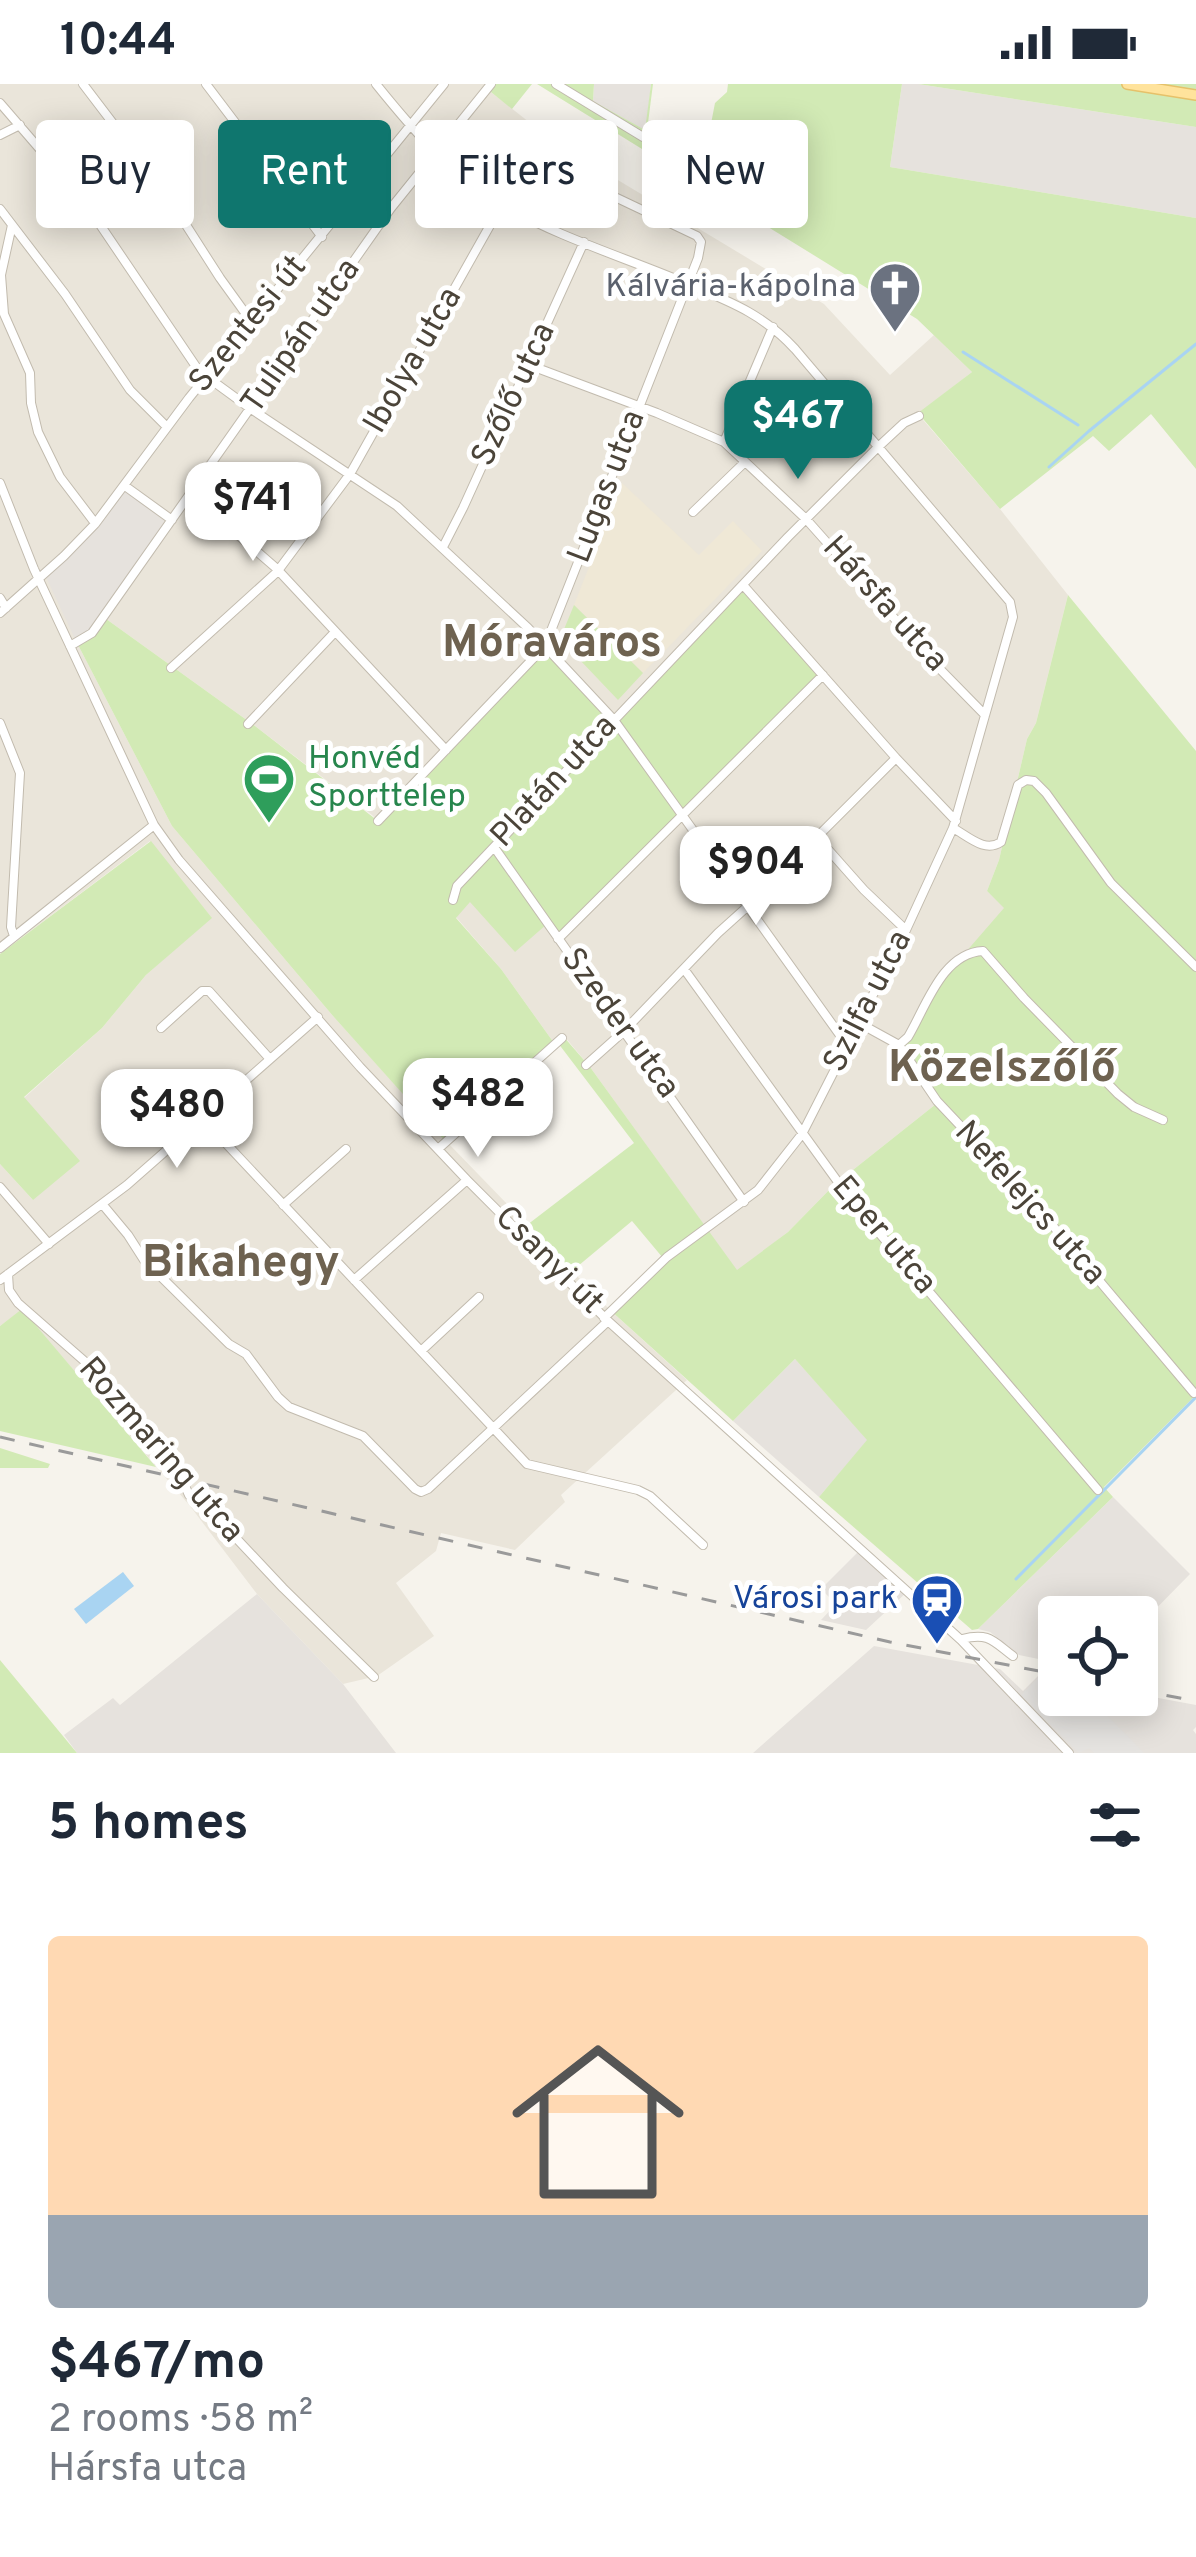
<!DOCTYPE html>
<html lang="en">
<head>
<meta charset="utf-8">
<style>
  body { margin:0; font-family:Overpass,sans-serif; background:#f2f2f3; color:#1f2937; height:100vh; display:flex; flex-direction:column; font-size:45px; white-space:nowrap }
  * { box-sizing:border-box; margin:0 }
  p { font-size:39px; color:#747a83 }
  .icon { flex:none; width:66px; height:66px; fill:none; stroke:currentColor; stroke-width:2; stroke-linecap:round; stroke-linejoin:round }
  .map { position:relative; height:1669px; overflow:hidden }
  .sheet { display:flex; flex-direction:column; background:#fff; flex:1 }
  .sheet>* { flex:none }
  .hud { position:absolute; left:36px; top:36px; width:1125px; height:108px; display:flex; gap:24px }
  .fabs { position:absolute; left:1038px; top:1512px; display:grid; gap:24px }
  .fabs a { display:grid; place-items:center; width:120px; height:120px; border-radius:12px; background:#fff; box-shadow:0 6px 30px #0003; font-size:60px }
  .price { position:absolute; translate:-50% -102px; padding:0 27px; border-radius:24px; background:#fff; color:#222; font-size:39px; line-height:78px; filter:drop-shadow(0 3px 6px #0008) }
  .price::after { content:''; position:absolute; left:50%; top:72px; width:36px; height:27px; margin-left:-18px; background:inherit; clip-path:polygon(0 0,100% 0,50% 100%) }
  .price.current { background:#0f766e; color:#fff }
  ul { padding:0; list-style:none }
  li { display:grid; align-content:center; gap:24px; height:636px; padding:0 48px }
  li+li { border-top:3px solid #e0e1e3 }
  li span { display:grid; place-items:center; height:372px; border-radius:12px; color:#555 }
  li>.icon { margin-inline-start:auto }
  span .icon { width:216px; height:216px; fill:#fffc; stroke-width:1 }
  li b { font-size:51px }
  h2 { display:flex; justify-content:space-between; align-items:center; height:144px; padding:0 48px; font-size:51px }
  .pill { padding:0 42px; border-radius:12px; background:#fff; box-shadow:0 6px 30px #0003; font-size:42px; line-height:108px }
  .pill.current { background:#0f766e; color:#fff }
  .status { display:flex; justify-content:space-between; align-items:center; height:84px; padding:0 60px; background:#fff; direction:ltr }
  .status svg { height:33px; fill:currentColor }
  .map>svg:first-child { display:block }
  .residential { fill:#eae5da }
  .industrial { fill:#e6e2dd }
  .education { fill:#efe8d6 }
  .green { fill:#d2eab5 }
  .parking { fill:#e5e3e0 }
  .water { fill:#a9d4f2 }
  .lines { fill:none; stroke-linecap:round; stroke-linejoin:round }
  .stream { stroke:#a9d4f2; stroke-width:3 }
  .minor-casing { stroke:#c2bbae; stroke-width:10 }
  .major-casing { stroke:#e6c16a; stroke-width:12 }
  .minor { stroke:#fff; stroke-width:8 }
  .major { stroke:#ffe39c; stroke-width:9 }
  .rail { stroke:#9a9a9a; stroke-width:3; stroke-dasharray:15 15; stroke-linecap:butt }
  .labels { text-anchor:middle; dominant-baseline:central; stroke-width:10; stroke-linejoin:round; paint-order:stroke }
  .worship-label { font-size:33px; fill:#5b616d; stroke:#fff; text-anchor:end }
  .street-label { font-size:33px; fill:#4b4439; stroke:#fff }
  .leisure-label { font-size:33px; fill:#27864d; stroke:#fff; text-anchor:start }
  .transit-label { font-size:33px; fill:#164399; stroke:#fff; text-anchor:end }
  .district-label { font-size:45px; font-weight:bold; fill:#6e6250; stroke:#fff }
</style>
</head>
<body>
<div class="status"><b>10:44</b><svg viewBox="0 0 49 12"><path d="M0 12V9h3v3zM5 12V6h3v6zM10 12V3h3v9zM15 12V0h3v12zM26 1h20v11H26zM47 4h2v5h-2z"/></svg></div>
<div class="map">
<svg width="1196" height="1669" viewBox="0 0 1196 1669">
  <rect width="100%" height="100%" fill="#f6f3ec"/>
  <path class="residential" d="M0,0H490L487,5L553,57L824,220L890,291L934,251L972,288L918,330L1000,425L1068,511L1036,639L1027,655L999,776L987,807L1005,824L960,877L936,1020L834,1101L788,1148L737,1187L590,983L564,952L554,959L501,885L456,833L464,821L372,731L255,642L102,532L76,557L172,742L333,932L447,1058L610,1226L687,1296L561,1411L565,1418L515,1466L441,1449L436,1467L396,1499L434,1552L377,1592L343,1600L257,1510L190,1422L22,1226L0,1242V1080L33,1116L24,1014L102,944L146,891L211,833L150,757L0,870Z"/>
  <path class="industrial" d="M594,0H651L646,47L593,17Z
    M902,0H918L1196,43V134L890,83Z
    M124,404L169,437L92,546L76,557L46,493Z
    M795,1275L868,1356L819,1413L733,1337Z
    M1113,1413L1190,1490L1137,1544V1533H1115L1109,1527L1103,1533H1059L1058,1579L1019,1571L990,1548L978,1545Z
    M859,1467L907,1508L866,1546L821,1536L836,1520L821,1505Z
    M257,1510L343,1600L396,1669H77L64,1651L113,1614L120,1621Z
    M874,1562L1000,1585L1023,1607L1038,1592L1059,1596V1611L1137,1610L1196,1621V1643L1193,1646L1196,1650V1669H753Z"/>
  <path class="education" d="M622,399L699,471L733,437L762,467L643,589L574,521Z"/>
  <path class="green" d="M490,0H532L512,25L486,4Z
    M537,0H594L593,17L645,46L651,0H653L648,39L709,50L715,19L727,8L728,0H902L890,83L1196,134V385L1151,330L1109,367L1093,352L1000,425L918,329L972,288L917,235Z
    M918,0H1196V43Z
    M743,501L823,591L558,855L547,840L515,868L470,818L456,834L501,885L554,959L446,1058L333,932L172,742L76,557L86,552L102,532L255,642L378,737L545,563L614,636Z
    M1068,511L1196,667V1311L1104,1403L1113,1413L978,1545L972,1546L819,1413L867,1356L795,1275L733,1337L610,1226L663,1174L632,1137L572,1187L527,1141L634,1059L558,959L563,952L590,983L737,1186L788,1148L834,1101L936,1020L900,965L945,892L1004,824L987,807L999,776L1027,655L1036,639Z
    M574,521L643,589L618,616L560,555Z
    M151,757L212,834L146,891L102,944L24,1013L80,1077L33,1116L0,1080V870Z
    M22,1225L156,1383L0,1347V1242Z
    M0,1364L50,1380L48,1384H0Z
    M0,1576L77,1669H0Z"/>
  <path class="parking" d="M1038,1594L1059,1600V1611H1087L1144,1669H1094L1089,1664L1079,1669L1021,1611Z"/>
  <path class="water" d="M123,1488L134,1502L86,1540L74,1525Z"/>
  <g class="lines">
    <path class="stream" d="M963,268L1078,341
      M1049,383L1089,347L1196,260
      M1016,1495L1196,1313"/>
    <g class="minor-casing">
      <path id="minor" d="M83,0L163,105L220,194L251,237
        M206,0L322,153
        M376,0C413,46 450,89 501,120C556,152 620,172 678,196C725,216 760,227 795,265L1010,518L1013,533L953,744L906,846L802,1050L758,1106L667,1173L604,1234
        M556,0L643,53
        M0,19L82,114L199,287L251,325L397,422L528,544L614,636L847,961
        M0,51L20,41
        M0,125L65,210L130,306L167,343
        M12,141L1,191L4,230L30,289L31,319L38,348L60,393L95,439
        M529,281L657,329L724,358L806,435L934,579L985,631
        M724,358L773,243
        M0,399L34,485L154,741L179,776L360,983L467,1096L608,1237L961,1556L1069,1669
        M125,402L172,436
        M191,410L276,484L446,666
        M693,428L745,378
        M443,463L463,424L584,158
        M743,501L896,674L956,737
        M0,514L6,524
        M0,529L64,472L95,440L189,314L444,0
        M70,562L92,549L391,124L491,0
        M171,584L277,488L350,390L502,120
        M0,639L20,689L11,843L14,852
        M248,640L335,548
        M378,737L545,562L698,174L701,158L697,152L596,104
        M953,744C969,753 985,769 1001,758L1018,701L1026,696L1034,697L1046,709L1111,799L1196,883
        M817,753L864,806L906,846
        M494,763L744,1118
        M453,816L457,802L788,453L877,364L904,339L919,332
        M558,855L823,591
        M0,864L154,741
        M684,885L851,1116L1098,1406
        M859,939L899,961L937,1017L1037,1123L1194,1309
        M161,944L202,907H209L269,974
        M899,961L908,953C926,923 942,869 983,867L1024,914L1118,1010L1134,1023L1163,1036
        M586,981L623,948L718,849L748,822L896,674
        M203,1035L527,1380L638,1406L650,1412L703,1461
        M438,1065L562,954
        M0,1103L49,1160
        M103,1121L128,1151L144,1176L229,1260L246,1270L278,1313L289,1323L363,1352L415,1405L421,1408L428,1405L608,1237
        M283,1121L346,1065
        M8,1190L9,1206L18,1219L90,1282L160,1369L176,1382L189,1411L205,1421L283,1504L374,1593
        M0,1196L127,1101L318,933
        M354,1196L467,1096
        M421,1267L479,1213
        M962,1555C989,1548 993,1557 1013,1572"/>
    </g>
    <g class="major-casing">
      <path id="major" d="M1127,0L1196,11"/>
    </g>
    <use href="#minor" class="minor"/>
    <use href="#major" class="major"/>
    <path class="rail" d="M0,1353L890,1558L1059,1591
      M1137,1606L1196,1617"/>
  </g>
  <defs>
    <g id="church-pin" transform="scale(2.7)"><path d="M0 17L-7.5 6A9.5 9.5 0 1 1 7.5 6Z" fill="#6b7280" stroke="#fff"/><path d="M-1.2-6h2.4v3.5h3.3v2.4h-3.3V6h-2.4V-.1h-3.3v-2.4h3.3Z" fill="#fff"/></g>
    <g id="stadium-pin" transform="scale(2.7)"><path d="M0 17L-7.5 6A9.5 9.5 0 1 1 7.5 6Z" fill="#2e9e5b" stroke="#fff"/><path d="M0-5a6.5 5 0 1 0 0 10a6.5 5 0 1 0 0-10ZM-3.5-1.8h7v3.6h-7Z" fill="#fff"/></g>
    <g id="station-pin" transform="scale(2.7)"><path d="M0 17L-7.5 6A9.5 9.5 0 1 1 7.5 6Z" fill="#1a4fb4" stroke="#fff"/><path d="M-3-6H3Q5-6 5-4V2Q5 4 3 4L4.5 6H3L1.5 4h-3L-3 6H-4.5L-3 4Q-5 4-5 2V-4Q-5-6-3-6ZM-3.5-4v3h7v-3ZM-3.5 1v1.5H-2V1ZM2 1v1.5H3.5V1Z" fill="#fff"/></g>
  </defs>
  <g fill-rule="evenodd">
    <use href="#church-pin" x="895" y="204"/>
    <use href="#stadium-pin" x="269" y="695"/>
    <use href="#station-pin" x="937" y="1516"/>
  </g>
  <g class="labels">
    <g class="worship-label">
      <text x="856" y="204">Kálvária-kápolna</text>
    </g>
    <g class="street-label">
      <text transform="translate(249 241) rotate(-51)">Szentesi út</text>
      <text transform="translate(302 253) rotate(-55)">Tulipán utca</text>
      <text transform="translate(414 277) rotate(-60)">Ibolya utca</text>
      <text transform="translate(515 311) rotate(-65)">Szőlő utca</text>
      <text transform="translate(608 403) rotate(-69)">Lugas utca</text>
      <text transform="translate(884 521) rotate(48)">Hársfa utca</text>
      <text transform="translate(555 698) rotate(-47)">Platán utca</text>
      <text transform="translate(869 918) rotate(-63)">Szilfa utca</text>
      <text transform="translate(619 940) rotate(54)">Szeder utca</text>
      <text transform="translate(1029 1120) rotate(48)">Nefelejcs utca</text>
      <text transform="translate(883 1152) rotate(50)">Eper utca</text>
      <text transform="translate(548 1177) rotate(45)">Csanyi út</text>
      <text transform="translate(160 1367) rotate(49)">Rozmaring utca</text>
    </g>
    <g class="leisure-label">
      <text x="308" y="676">Honvéd<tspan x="308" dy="38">Sporttelep</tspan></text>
    </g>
    <g class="transit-label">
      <text x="898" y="1516">Városi park</text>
    </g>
    <g class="district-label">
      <text x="552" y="560">Móraváros</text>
      <text x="1002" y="985">Közelszőlő</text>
      <text x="241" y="1180">Bikahegy</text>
    </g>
  </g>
</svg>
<div class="fabs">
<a><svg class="icon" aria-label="locate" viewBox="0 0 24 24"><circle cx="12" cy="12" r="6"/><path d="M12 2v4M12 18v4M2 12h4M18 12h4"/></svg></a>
</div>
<b class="price current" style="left:798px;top:398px">$467</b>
<b class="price" style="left:253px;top:480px">$741</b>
<b class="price" style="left:756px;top:844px">$904</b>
<b class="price" style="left:478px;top:1076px">$482</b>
<b class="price" style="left:177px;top:1087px">$480</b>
<div class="hud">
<a class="pill">Buy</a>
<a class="pill current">Rent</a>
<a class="pill">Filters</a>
<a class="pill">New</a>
</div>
</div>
<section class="sheet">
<h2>5 homes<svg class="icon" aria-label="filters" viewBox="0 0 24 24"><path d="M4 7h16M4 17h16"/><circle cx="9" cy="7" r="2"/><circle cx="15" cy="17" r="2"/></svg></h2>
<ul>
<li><span style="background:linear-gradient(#ffd9b3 75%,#9aa5b1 0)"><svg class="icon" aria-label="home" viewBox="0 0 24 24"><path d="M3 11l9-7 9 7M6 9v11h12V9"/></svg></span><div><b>$467/mo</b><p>2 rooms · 58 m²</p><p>Hársfa utca</p></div></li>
</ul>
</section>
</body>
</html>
